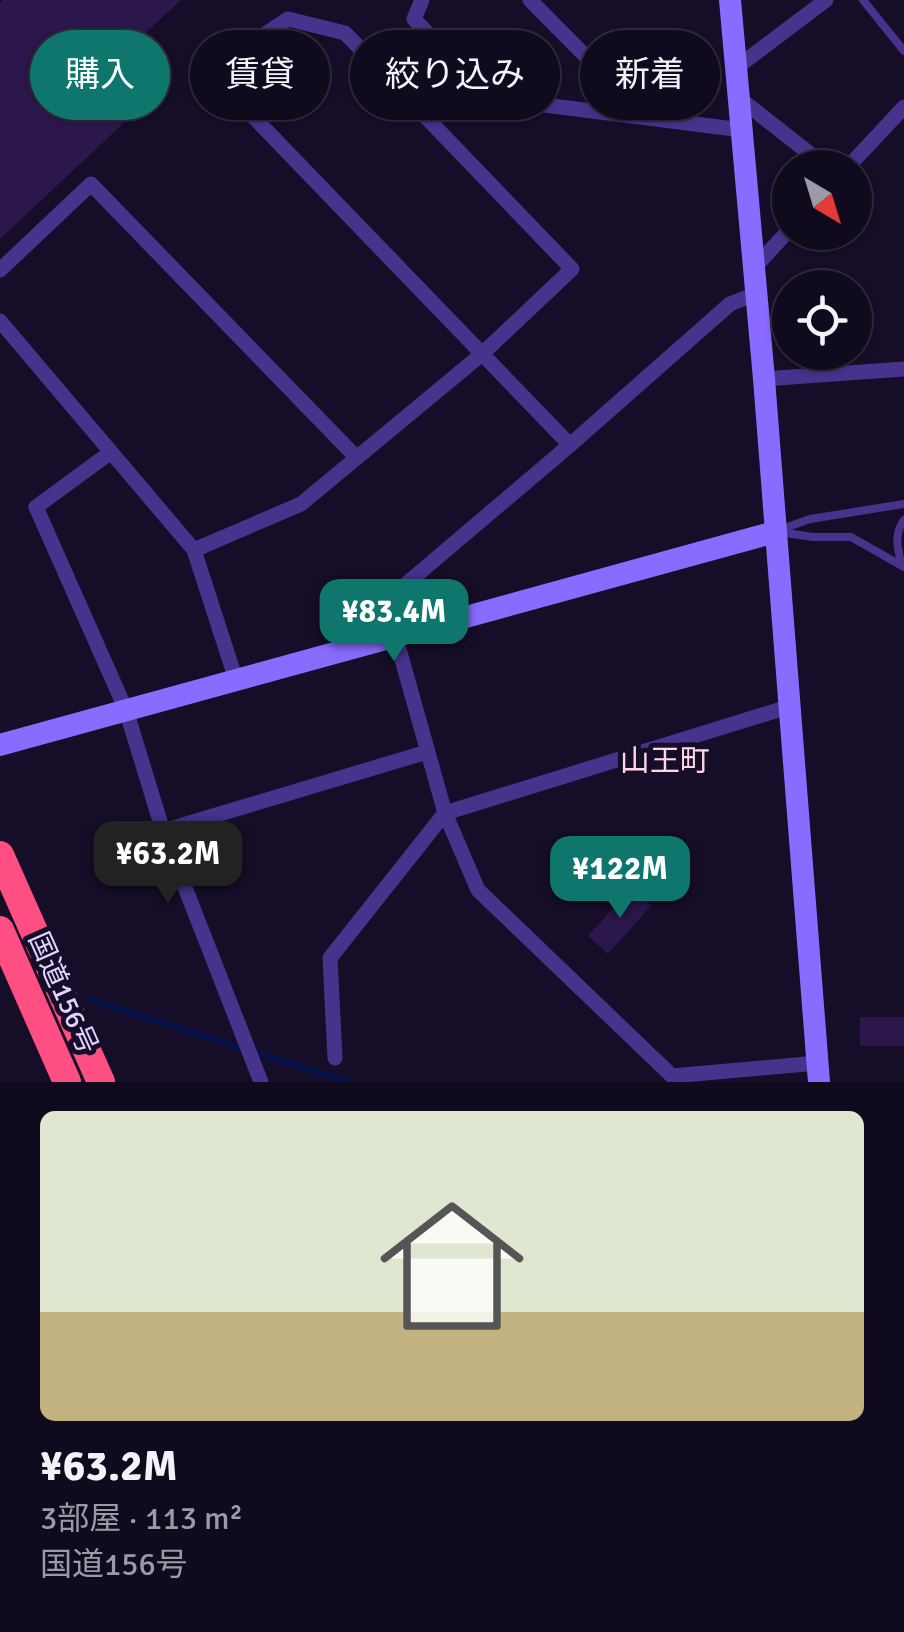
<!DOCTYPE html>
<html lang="ja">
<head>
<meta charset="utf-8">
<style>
  body { margin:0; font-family:Signika,"Noto Sans JP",sans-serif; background:#1e182b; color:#f1f3f6; height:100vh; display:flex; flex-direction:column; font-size:38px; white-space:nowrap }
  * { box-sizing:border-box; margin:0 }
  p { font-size:32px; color:#9c9aa4 }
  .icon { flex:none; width:55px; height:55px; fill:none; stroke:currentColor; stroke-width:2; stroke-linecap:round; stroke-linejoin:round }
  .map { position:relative; height:1082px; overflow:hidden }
  .side { display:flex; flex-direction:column; background:#100a1e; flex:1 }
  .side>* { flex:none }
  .guide { position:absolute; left:30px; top:30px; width:845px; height:90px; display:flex; gap:20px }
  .needle { width:65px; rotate:142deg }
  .controls { position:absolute; left:772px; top:150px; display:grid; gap:20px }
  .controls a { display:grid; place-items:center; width:100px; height:100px; border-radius:50%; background:#100a1e; box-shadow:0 2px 8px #0004,0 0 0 2px #302b3c; font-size:50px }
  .price { position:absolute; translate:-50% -85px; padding:0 22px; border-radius:20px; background:#0f766e; color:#fff; font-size:32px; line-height:65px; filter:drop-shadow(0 2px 5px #0008) }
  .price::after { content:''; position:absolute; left:50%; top:60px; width:30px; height:22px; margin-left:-15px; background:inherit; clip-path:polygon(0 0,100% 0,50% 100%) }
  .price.active { background:#222; color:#fff }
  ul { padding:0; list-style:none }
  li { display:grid; align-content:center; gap:20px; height:530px; padding:0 40px }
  li span { display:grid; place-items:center; height:310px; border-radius:15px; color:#555 }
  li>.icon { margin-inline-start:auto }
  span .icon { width:180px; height:180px; fill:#fffc; stroke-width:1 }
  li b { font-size:42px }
  .chip { padding:0 35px; border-radius:45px; background:#100a1e; box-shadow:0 2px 8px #0004,0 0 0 2px #302b3c; font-size:35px; line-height:90px }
  .chip.active { background:#0f766e; color:#fff }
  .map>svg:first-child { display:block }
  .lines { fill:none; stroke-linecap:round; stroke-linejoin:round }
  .stream { stroke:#051149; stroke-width:6 }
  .building { fill:#2b174b }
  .lane { stroke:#47338c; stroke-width:8 }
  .street { stroke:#47338c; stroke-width:15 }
  .secondary { stroke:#8a6bff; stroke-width:22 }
  .highway { stroke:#ff4f82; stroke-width:28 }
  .labels { text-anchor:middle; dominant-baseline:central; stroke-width:10; stroke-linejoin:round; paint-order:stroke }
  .street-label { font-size:28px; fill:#e1d4ff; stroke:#160d28 }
  .neighbourhood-label { font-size:30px; fill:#ffd6e8; stroke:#160d28 }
</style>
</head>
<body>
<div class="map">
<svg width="904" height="1082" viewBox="0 0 904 1082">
  <rect width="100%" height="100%" fill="#160d28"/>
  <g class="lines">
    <path class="stream" d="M91,1000L348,1082"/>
  </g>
  <path class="building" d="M3,0H181L109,67L144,104L0,239V3Z
    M631,888L651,906L608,954L588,936Z
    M860,1017H904V1046H860Z"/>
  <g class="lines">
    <path class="lane" d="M863,0L904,51
      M779,530L810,519L904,504
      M779,532L813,537H851L904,567
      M902,566C898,550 893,535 904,520"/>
    <path class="street" d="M422,0L414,19L489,98L742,130
      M530,0L622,93V115
      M736,68L826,0
      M739,98L828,168
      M847,168L904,107
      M754,268L790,229
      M0,270L91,184L357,458
      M756,294L730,304L570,445L392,596L387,606L445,813L478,890L672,1076L817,1063
      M0,321L194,550L236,680
      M764,379L904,369
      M111,452L36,507L126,710L163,831L261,1082
      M194,550L301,504L482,354L572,269L345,33L288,19L220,64L213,75L570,445
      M163,831L427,752
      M335,1058L330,958L445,813L788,707"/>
    <path class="secondary" d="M730,0L764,379L819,1082
      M0,745L775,532"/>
    <path class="highway" d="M0,855L101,1082
      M0,930L67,1082"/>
  </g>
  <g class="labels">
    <g class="street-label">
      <text transform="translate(63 993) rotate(66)">国道156号</text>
    </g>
    <g class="neighbourhood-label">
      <text x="665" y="761">山王町</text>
    </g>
  </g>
</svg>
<div class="controls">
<a><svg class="needle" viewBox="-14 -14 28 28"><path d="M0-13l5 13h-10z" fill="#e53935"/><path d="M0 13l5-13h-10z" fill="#9c9aa4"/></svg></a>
<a><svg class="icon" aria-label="locate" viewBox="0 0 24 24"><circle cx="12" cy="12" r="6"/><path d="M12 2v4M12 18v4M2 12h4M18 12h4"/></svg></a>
</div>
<b class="price" style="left:394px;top:664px">¥83.4M</b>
<b class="price active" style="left:168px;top:906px">¥63.2M</b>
<b class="price" style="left:620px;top:921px">¥122M</b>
<div class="guide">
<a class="chip active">購入</a>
<a class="chip">賃貸</a>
<a class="chip">絞り込み</a>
<a class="chip">新着</a>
</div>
</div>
<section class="side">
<ul>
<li><span style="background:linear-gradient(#dfe7d0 65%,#c2b280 0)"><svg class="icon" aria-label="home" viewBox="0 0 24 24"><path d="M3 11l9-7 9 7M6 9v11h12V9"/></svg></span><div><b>¥63.2M</b><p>3部屋 · 113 m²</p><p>国道156号</p></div></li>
</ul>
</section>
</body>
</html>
